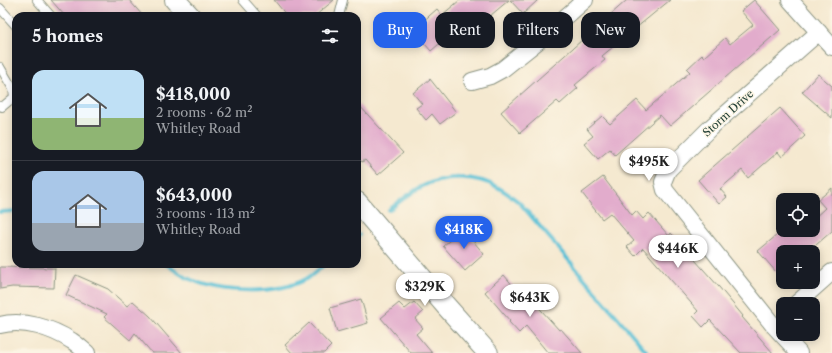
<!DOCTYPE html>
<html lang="en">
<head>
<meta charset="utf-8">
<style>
  body { margin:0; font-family:"Libre Caslon Text",serif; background:#242831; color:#f1f3f6; height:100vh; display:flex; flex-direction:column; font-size:15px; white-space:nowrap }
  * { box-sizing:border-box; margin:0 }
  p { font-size:13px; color:#9ea1a6 }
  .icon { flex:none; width:22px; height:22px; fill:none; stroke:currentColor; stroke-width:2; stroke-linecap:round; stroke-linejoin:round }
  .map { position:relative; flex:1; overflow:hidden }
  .sheet { position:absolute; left:12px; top:12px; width:349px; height:256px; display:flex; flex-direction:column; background:#171b24; border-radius:12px; box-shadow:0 2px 10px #0003 }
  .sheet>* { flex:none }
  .banner { position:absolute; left:373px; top:12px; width:380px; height:36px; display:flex; gap:8px }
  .fabs { position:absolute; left:776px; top:193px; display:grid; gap:8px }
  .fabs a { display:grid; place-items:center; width:44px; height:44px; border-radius:8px; background:#171b24; box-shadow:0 2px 10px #0003; font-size:20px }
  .price { position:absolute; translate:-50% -34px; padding:0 9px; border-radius:14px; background:#fff; color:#222; font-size:13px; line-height:26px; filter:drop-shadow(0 1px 2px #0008) }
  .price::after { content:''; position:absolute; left:50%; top:24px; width:12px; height:9px; margin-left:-6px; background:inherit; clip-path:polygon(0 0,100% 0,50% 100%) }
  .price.current { background:#2563eb; color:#fff }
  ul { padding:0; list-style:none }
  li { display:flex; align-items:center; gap:12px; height:100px; padding:0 20px }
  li+li { border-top:1px solid #363941 }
  li span { display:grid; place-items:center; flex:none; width:112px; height:80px; border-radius:12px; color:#555 }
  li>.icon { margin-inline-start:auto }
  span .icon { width:48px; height:48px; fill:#fffc; stroke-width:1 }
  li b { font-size:17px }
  h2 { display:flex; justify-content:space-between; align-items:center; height:48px; padding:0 20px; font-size:17px }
  .pill { padding:0 14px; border-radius:12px; background:#171b24; box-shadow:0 2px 10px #0003; font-size:14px; line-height:36px }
  .pill.current { background:#2563eb; color:#fff }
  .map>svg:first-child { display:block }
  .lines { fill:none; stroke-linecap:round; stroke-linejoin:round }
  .stream { stroke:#59c0d6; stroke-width:4 }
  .building { fill:#e2accc }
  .service-casing { stroke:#8a9382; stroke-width:10 }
  .minor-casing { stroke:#8a9382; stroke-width:18 }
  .tertiary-casing { stroke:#8a9382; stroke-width:22 }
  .service { stroke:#fff; stroke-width:8 }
  .minor { stroke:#fff; stroke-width:16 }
  .tertiary { stroke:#fff; stroke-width:20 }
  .labels { text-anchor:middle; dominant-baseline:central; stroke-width:3; stroke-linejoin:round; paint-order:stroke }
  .street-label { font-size:11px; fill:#1f3d34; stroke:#fcf5e5 }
</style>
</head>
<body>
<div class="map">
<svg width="832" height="353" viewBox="0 0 832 353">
  <rect width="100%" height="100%" fill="#fcf5e5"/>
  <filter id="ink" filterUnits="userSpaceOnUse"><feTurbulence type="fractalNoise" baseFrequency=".025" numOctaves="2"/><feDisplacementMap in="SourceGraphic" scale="8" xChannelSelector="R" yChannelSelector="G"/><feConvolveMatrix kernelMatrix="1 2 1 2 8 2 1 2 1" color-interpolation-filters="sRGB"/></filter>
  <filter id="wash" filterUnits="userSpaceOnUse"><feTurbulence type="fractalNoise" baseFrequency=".012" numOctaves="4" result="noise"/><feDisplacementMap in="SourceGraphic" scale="16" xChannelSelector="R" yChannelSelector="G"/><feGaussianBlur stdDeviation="0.9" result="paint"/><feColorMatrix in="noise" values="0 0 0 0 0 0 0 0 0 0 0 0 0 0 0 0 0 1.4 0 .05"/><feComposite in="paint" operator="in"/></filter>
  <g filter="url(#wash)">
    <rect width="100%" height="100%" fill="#f5e9d0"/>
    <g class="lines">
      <path class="stream" d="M389,210C399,202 410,193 421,187C445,174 476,175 499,188C506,192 512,197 519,202L648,353
        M0,212L16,211
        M357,237L359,235
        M166,264C174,270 182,276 192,280C221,293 277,295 306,279C313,275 319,269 325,264"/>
    </g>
    <g id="blocks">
      <path class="building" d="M51,0H129L143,16H65Z
        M274,0H334L315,16H287Z
        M460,0H509L478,26L470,17L431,51L413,30L437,9L442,15Z
        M510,0H538L523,14Z
        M627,0H670L602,56L605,60L575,85L578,88L560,104L557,101L520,133L501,112Z
        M754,0L780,30L670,126L660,115L615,155L610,149L598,159L584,143L593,136L587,129L602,116L610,124L637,100L646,110L690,72L687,69L702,55L704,57L725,38L730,44L753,25L741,11Z
        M818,74L832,86V118L802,92Z
        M430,79L456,112L440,124L432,114L426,120L416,108L422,104L413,93Z
        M357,103L403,153L378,175L365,160L362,162L357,157Z
        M780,108L805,136L782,157L778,152L748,178L742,170L720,189L727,197L719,204L698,180Z
        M603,177L632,215L636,211L643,219L649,213L669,236L671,233L719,287L743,316L742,317L773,353H741L710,320L703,327L693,316L698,311L643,248L635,256L627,247L634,241L610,213L602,219L582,193Z
        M832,188V231L808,252H783V280L758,251L783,230H813V219L825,208L818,200Z
        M463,229L484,254L465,271L443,246Z
        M0,267L55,268L54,288L12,287L0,289Z
        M76,275L108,289L127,306L133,301L150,316L182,353H152L135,333L130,340L104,317L107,314L66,295Z
        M504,275L529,305L533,301L559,330L561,329L582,353H548L526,326L519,333L509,322L510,321L485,292Z
        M361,299L368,323L337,332L330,308Z
        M414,302L423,312L415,319L423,328L416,334L432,353H411L381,318L399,303L405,309Z
        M309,323L331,346L324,353H292L285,345Z"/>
    </g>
  </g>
  <g filter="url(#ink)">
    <use href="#blocks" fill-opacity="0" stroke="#8a9382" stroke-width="1"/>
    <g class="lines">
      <g class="service-casing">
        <path id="service" d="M37,0L51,16
          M243,0L257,16
          M0,8L16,26
          M339,16L343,0
          M0,67L13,89L14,97L2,107L0,106"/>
      </g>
      <g class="minor-casing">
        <path id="minor" d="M790,0L832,47
          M472,81L490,76L503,69L537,42L585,0
          M796,304L832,272
          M0,325C24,319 52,328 72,341C77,344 82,349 87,353
          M799,353L773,325L665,190L663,182L668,170L710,128L819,32"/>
      </g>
      <g class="tertiary-casing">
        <path id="tertiary" d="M175,0L190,16
          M357,202L446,306L488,353"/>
      </g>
      <use href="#service" class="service"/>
      <use href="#minor" class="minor"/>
      <use href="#tertiary" class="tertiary"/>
    </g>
  </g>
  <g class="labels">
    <g class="street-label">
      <text transform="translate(728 113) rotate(-42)">Storm Drive</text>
    </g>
  </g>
</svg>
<div class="fabs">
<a><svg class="icon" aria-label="locate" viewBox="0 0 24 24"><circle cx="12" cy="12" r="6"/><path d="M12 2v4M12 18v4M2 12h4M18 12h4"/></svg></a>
<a>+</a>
<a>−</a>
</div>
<b class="price" style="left:649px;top:182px">$495K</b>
<b class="price current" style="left:464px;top:250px">$418K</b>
<b class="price" style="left:678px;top:269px">$446K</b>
<b class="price" style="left:425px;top:307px">$329K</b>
<b class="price" style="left:530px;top:318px">$643K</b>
<div class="banner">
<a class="pill current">Buy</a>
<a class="pill">Rent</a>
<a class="pill">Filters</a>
<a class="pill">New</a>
</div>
<section class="sheet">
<h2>5 homes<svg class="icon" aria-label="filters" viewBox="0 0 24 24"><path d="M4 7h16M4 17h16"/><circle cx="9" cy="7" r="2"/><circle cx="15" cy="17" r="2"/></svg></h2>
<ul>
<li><span style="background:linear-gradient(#bfe0f5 60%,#8fb573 0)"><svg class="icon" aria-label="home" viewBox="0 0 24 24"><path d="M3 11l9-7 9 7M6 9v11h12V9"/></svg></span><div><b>$418,000</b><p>2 rooms · 62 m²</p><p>Whitley Road</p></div></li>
<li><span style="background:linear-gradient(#a9c7e8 65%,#9aa5b1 0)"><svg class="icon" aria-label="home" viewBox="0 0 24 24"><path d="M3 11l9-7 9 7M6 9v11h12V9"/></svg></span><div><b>$643,000</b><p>3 rooms · 113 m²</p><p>Whitley Road</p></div></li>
</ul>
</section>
</div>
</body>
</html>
